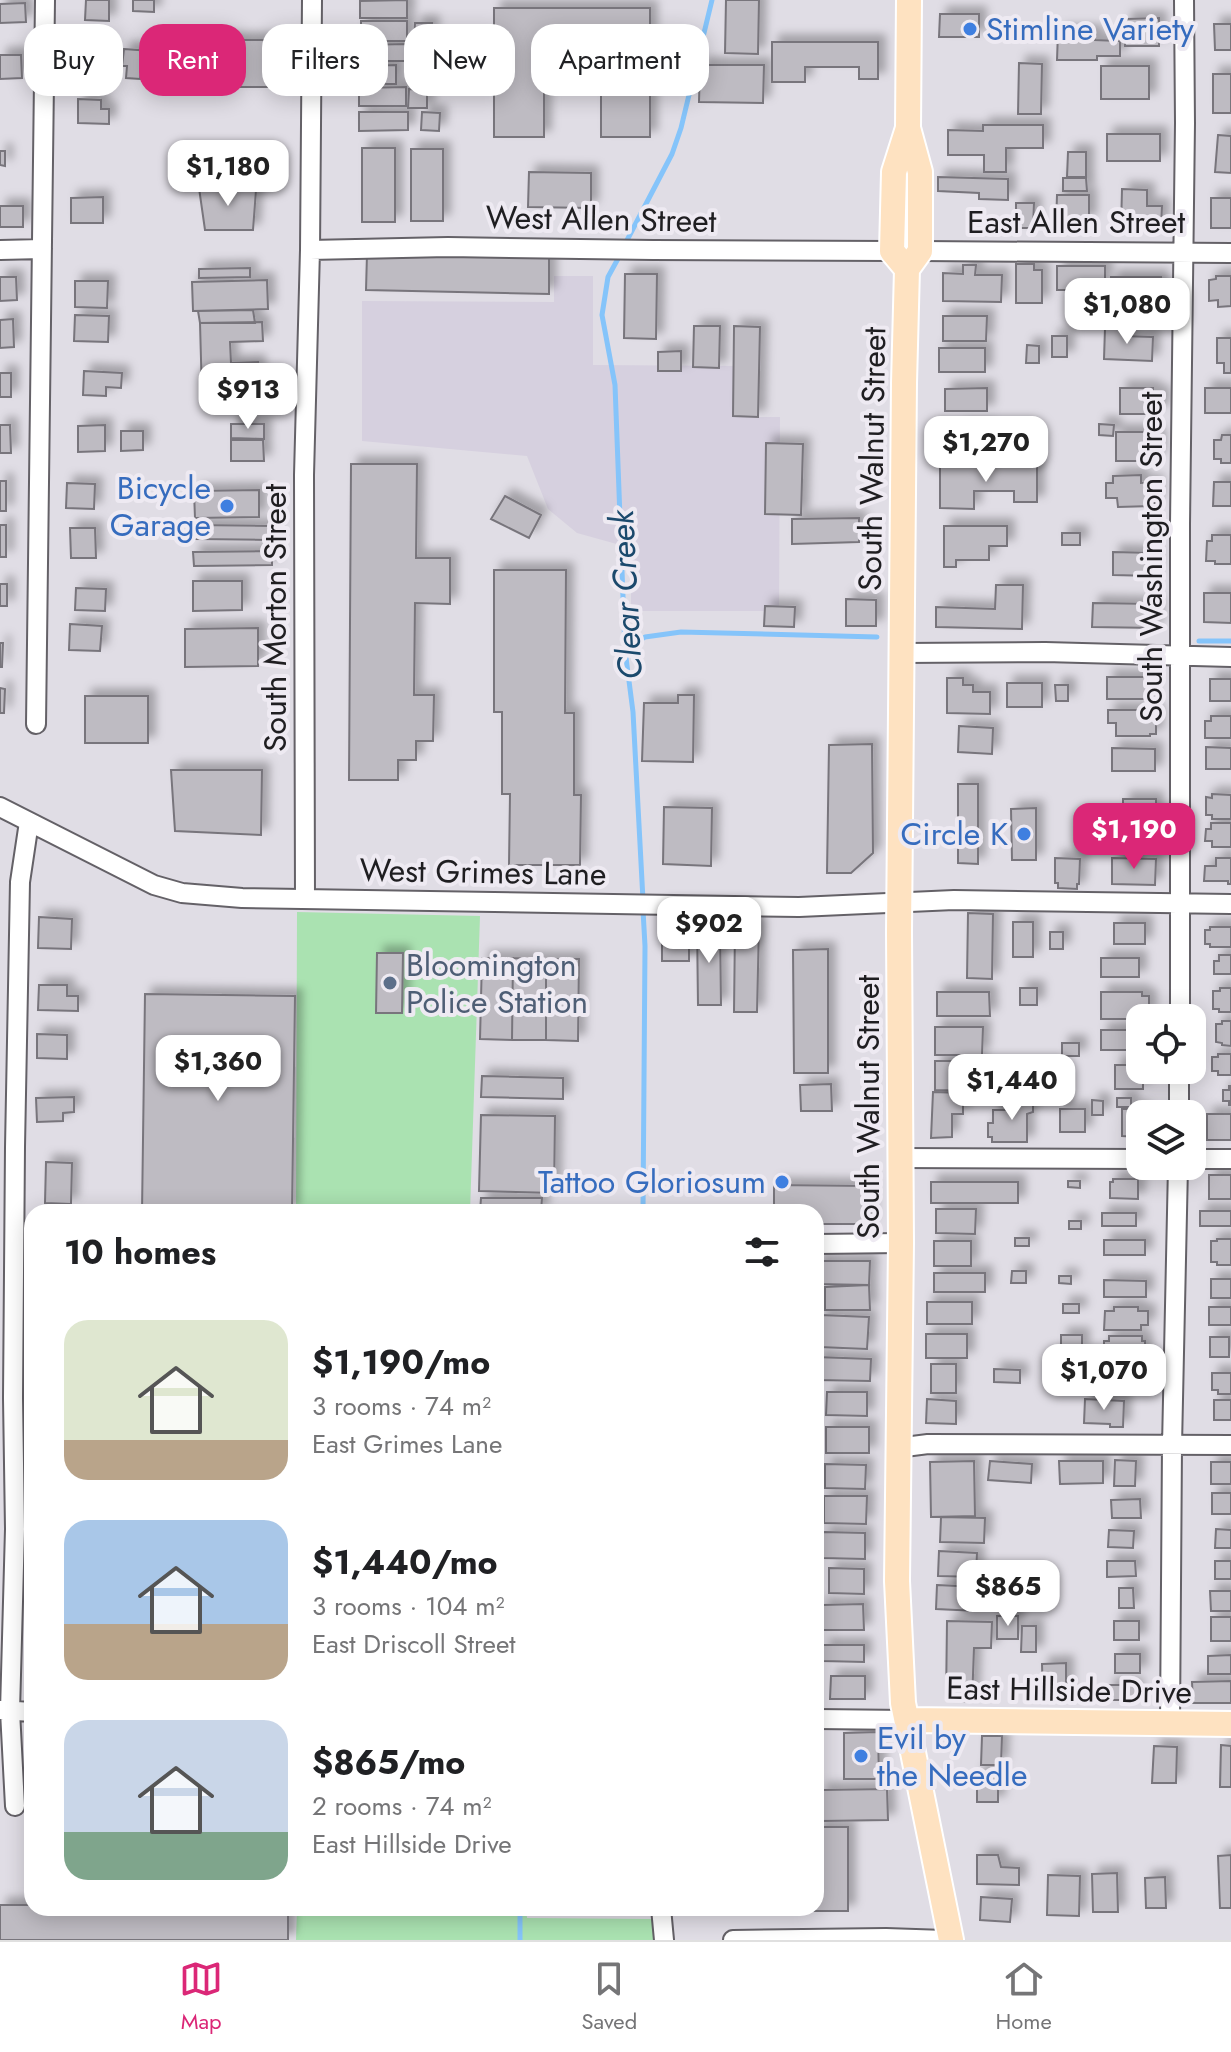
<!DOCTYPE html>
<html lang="en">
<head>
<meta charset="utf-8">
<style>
  body { margin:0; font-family:Jost,sans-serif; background:#f6f6f6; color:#202124; height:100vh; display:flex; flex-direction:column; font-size:30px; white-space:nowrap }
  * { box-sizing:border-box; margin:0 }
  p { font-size:26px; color:#757577 }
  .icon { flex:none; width:44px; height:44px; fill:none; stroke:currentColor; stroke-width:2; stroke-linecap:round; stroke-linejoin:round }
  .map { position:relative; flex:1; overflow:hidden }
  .details { position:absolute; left:24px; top:1204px; width:800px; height:712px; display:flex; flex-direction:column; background:#fff; border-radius:24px; box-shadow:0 4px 20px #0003 }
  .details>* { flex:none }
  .hud { position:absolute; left:24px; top:24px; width:800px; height:72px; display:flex; gap:16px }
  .fabs { position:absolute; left:1126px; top:1004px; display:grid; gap:16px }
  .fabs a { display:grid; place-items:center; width:80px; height:80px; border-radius:16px; background:#fff; box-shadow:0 4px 20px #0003; font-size:40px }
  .price { position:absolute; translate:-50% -68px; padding:0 18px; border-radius:16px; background:#fff; color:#222; font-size:26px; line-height:52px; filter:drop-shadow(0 2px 4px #0008) }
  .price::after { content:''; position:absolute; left:50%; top:48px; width:24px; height:18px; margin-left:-12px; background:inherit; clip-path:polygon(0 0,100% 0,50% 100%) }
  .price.selected { background:#db2777; color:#fff }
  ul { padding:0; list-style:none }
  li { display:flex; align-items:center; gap:24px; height:200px; padding:0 40px }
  li span { display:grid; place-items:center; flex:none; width:224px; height:160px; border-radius:24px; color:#555 }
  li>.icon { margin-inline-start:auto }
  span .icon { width:96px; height:96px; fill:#fffc; stroke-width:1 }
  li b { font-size:34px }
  h2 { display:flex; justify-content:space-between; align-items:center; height:96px; padding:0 40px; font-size:34px }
  .chip { padding:0 28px; border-radius:24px; background:#fff; box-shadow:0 4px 20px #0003; font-size:28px; line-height:72px }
  .chip.selected { background:#db2777; color:#fff }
  .tab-bar { display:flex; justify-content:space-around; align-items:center; height:112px; border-top:2px solid #e0e0e0; background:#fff; font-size:22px; color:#757577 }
  .tab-bar a { display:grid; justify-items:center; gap:4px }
  .tab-bar .selected { color:#db2777 }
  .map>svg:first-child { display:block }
  .built { fill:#d6d0df }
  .green { fill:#aae2b1 }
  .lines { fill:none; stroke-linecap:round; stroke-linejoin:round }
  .stream { stroke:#85c4fa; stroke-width:5 }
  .building { fill:#bebbc2; stroke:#78757c; stroke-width:2; filter:url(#shadow) }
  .minor-casing { stroke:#646167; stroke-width:22 }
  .major-casing { stroke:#fff; stroke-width:28 }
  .minor { stroke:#fff; stroke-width:18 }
  .major { stroke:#fee2c1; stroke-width:24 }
  .shop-dot { fill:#3f7fe0; stroke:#eeeaf2; stroke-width:3 }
  .service-dot { fill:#5c6f8a; stroke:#eeeaf2; stroke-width:3 }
  .labels { text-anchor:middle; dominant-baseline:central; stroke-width:8; stroke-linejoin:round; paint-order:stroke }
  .shop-label { font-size:32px; fill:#366cbe; stroke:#eeeaf2; text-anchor:end }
  .street-label { font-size:32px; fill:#1f1e21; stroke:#eeeaf2 }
  .service-label { font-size:32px; fill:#4e5e75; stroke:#eeeaf2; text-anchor:start }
  .water-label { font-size:34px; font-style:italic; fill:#1b496c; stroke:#eeeaf2 }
</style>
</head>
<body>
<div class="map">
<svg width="1231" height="1940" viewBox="0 0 1231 1940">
  <defs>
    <filter id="shadow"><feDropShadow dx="7" dy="-7" stdDeviation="4" flood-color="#0004"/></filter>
  </defs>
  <rect width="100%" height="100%" fill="#e0dde5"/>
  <path class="built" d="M554,276H593V365L746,366V417H780L779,611H631V548L577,533L548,509L527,456L362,441V301L554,302Z"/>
  <path class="green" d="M297,912L480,916L470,1212H296Z
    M297,1908H526L527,1918L652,1919L654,1940H296Z"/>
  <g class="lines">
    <path class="stream" d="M624,246L672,154L681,128L712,0
      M620,255L608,277L602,315L615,385L625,650L633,712L643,900
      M1199,641H1231
      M626,650L645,637L681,632L877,637
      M643,1212L645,946L643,910
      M520,1908V1940"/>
  </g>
  <path class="building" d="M86,0H109V21L85,20Z
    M133,0H154V12L133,11Z
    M407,0V18H360V1Z
    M726,0H759L758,54L725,53Z
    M25,3L26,22L0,23V4Z
    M494,8H650V137H601V47H544V137H494Z
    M940,14H979V37H939Z
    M1159,18V46H1125V19Z
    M361,21H407V41H361Z
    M415,23H432L431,42L414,41Z
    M1214,24H1231V50H1215Z
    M1058,32H1095V40L1120,41V56H1097V60H1057Z
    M198,40H270L269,87H215V53H198Z
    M772,42H878V79H859V67H805V82H772Z
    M406,44V61H361V45Z
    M124,49L151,51L149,69L141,68L140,79L126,78L127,66H122Z
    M0,55H21L22,78L0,79Z
    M1019,63L1042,64L1041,114H1018Z
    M396,65V84H361V66Z
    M700,65H764L763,103L699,102Z
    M1101,66H1149V99H1101Z
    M413,67H430V86H413Z
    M1213,74H1231V113H1213Z
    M406,87V106H359V88Z
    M409,89L427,90V108H408Z
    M78,99L101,100V109H109V124L78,123Z
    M359,112H408V130L359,131Z
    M422,112L440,113L439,131L421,130Z
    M983,125H1043V148H1006V172H984V155H948V130L983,131Z
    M1107,134H1160V161H1107Z
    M1218,135L1231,136V173L1215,172Z
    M362,148H395V222H362Z
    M411,149H443V221H411Z
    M0,151H5V166L0,165Z
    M1068,152H1086V177H1067Z
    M262,167L263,182L256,190L246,188H199L197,168Z
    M529,172L591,173V208L528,207Z
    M938,177L1008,179V200L979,199V193L938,191Z
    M1063,178H1086L1087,191H1063Z
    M199,188H246L256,190L253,230H205Z
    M1122,189L1147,190V206H1162L1161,228H1121Z
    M1057,195H1089V221H1079V226H1056Z
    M103,197V223H71V198Z
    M1211,198H1231V228H1211Z
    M1016,203H1034L1033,228H1016Z
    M0,206H23V227H0Z
    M367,254L549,258V294L366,290Z
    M1016,264H1034V270H1042V303H1016Z
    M963,265H976L975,275H1002L1001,302L943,301V273L963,274Z
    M1057,266H1105V283H1097V290H1057Z
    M250,268V277L199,278V269Z
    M625,274H657L656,339L624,338Z
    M1216,276H1231V306L1218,307V300L1209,301V280L1216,279Z
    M0,277H16L17,300L0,301Z
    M1111,277H1161V293H1154V307H1111Z
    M267,280L268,309L193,311L192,282Z
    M75,281H108L107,308L75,307Z
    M253,310L255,323H200L198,311Z
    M75,315L109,316L108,342L74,341Z
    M943,316H987L986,341H943Z
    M13,319L14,347L0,348V320Z
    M262,322L263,341L230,342L231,363L258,362L259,394L202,396L200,323Z
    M694,326H720L719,368L693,367Z
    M734,326L760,327L758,417L733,416Z
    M1105,328L1123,329V336L1153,337L1152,361L1104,359Z
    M1052,336H1067V357H1052Z
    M1217,338H1231V373H1224V363H1217Z
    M1027,345L1039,346V363H1026Z
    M939,348H985V372H939Z
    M681,351V371H658V352Z
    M84,371L122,373L121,388L106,387V396L83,395Z
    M0,373H11V397H0Z
    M987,388V411H945V389Z
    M1120,388H1153V393H1162V410H1155V414H1120Z
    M1205,388H1231V413H1205Z
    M231,424H264V439L231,438Z
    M1099,424L1114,425L1113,436L1099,435Z
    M0,425H10L11,453H0Z
    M105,425V451L78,452V426Z
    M959,428H987V457H978V462H944V438H959Z
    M121,431H143V450L121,451Z
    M1116,432H1152V436H1158V458H1153V461H1116Z
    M1222,435H1231V463H1221V459H1214V440H1221Z
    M231,440H263L264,461H231Z
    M766,443L803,444L801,515L765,514Z
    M351,464H417L416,558H450V604L415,603L414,695H434L433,741H416V760H398V780H349Z
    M940,466H1037V502H1014V491H974V509L940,508Z
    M1141,475V483L1156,482V503H1152V506L1118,507L1117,498H1106V483H1113V476Z
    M0,481H6V511H0Z
    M1214,482H1231V506H1213Z
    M67,483L95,484L94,509L66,508Z
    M259,490V517L195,518L194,491Z
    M505,496L541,515L529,538L491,519Z
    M859,518V542L792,544V519Z
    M0,525H6V557H0Z
    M194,525L273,526L272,540L194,539Z
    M944,526H1007V546H989V560H956V567H944Z
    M70,528H95L96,558H71Z
    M1062,533H1080V545H1062Z
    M1212,535H1231V564H1215V561H1206L1207,541H1212Z
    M272,551V565L194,566L193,552Z
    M1113,552L1154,553V576L1113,575Z
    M494,570H566L565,713H574V795H581L580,865H509L510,794H502V712H494Z
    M193,581H242V610L193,611Z
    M0,584H7V606H0Z
    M996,585H1023L1022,629L936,627V607L995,609Z
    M76,588L106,589L105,611L75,610Z
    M1204,593H1231V623L1204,622Z
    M846,599L876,600V626H846Z
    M1093,603L1156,604V628L1092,627Z
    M765,606L795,607L794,627L764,626Z
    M70,624L102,626L100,651L69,650Z
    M258,628V666L185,667V629Z
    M0,643H3L2,667H0Z
    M1107,677H1149V699H1107Z
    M947,678H963V685H973V692H990V714L947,713Z
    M1210,679H1231V701H1210Z
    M1007,683H1042V707H1007Z
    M1055,685H1068V701H1056Z
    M0,688L5,689L4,713H0Z
    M678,695H694L693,762L642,761L644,703H678Z
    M85,696H148V743H85Z
    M1108,710H1150V712H1156V734H1150V736H1116V723H1108Z
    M1211,716H1231V738H1205V721H1211Z
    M959,726L993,728L992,754L958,752Z
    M872,744L873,853L851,873H827L829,745Z
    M1206,747L1231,748V769H1206Z
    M1112,748L1155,749V771H1112Z
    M171,770H262L261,835L175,831Z
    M958,784H978V864L958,863Z
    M1212,794L1231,795V819H1212V815H1206V797L1212,798Z
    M1123,799H1156V825H1123Z
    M664,807L712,808L711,866L663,864Z
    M1036,808V860H1012L1011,809Z
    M1211,823H1231V847H1212V841H1205L1206,829H1211Z
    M1055,858L1080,859L1079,884H1077V889L1058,888V883H1055Z
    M1112,858L1156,859L1155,885L1112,884Z
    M1216,858H1231V884H1228V881H1204L1205,866H1216Z
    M968,913L993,914L992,979L967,978Z
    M39,917L72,919L71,949L38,948Z
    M1013,922H1033V957H1013Z
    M1114,923H1145V944H1114Z
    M697,925H720L721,1005H698Z
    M735,925H759L757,1012H734Z
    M662,927H689V961H662Z
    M1210,927H1231V947H1210V944H1205V930H1210Z
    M1050,932H1063V949H1050Z
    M828,949V1073H794L793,950Z
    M377,953H403L402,1013H376Z
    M1219,955H1231V974H1214V961H1219Z
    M482,958H513L512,1040L480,1039Z
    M513,958L546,959V1040H512Z
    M1101,958H1139V977H1101Z
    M546,959H579L578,1041L546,1040Z
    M39,985H67V996H78V1011L38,1010Z
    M1020,988H1037V1005H1020Z
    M1220,988H1231V1012H1219V1009H1213V991H1220Z
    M937,992H989L990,1016H937Z
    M1101,992H1142V996H1149V1016H1142L1140,1019H1101Z
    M145,994L295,996L292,1212H142Z
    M1222,1021H1231V1046L1222,1045V1043L1216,1042V1024H1222Z
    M935,1027H983L982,1055H935Z
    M1101,1030H1139V1050H1101Z
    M37,1034L67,1035V1059L37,1058Z
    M1062,1043H1079V1056H1062Z
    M1218,1054H1231V1075H1218V1071H1212V1057H1218Z
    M935,1061H979L978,1091L935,1090Z
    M1115,1065H1140V1070H1143V1089H1115Z
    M482,1076L563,1078V1099L481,1097Z
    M831,1084L832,1111H801L800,1085Z
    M1229,1086H1231V1105H1229V1101H1223V1090H1229Z
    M933,1092L963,1093V1114H952V1137L931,1138Z
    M1033,1096V1112L1027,1114V1142H992V1137H988V1123H993V1110H1011V1100Z
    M74,1097V1112L63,1113V1121L37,1122L36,1098Z
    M1117,1098H1131V1107H1117Z
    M1092,1100L1103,1101V1115H1092Z
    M1060,1109H1085V1132H1060Z
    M1122,1109H1142V1114H1140V1137L1122,1136Z
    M1207,1114H1231V1140H1207Z
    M481,1115L555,1116L554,1193L479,1191Z
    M46,1162L72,1163L71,1204L45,1203Z
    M1209,1175H1231V1199H1209Z
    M1113,1179H1138V1199L1110,1198V1182H1113Z
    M1068,1181H1080V1188L1068,1187Z
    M931,1182H1018V1203H931Z
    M774,1185L869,1186V1224H816V1212H774Z
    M481,1198H542L541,1212H480Z
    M936,1209H976L975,1234L936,1233Z
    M1200,1211H1231V1226H1200Z
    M1102,1213H1136V1226H1102Z
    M1069,1221H1081V1229H1069Z
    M1015,1238H1029V1246H1015Z
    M1217,1239H1231V1265H1217V1262H1211V1241H1217Z
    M1104,1240H1145V1255H1104Z
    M934,1241H971V1266H934Z
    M816,1261H870L869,1285L816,1284Z
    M1012,1271H1026V1283H1011Z
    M934,1273H985V1292H934Z
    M1059,1276H1071V1284L1059,1283Z
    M1211,1279H1231V1298H1211Z
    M1104,1280L1146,1281V1297H1104Z
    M869,1285L870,1310H825V1287Z
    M927,1302H972V1324H927Z
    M1063,1304H1079V1313H1063Z
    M1114,1307H1138V1311H1148V1325H1141V1330H1104L1105,1311H1114Z
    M1209,1307H1231V1325H1209Z
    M820,1315L869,1317L867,1349L819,1347Z
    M926,1334H967V1358H926Z
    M1061,1335H1082V1351H1061Z
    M1109,1336H1142V1341H1145V1352H1142V1356H1109V1351H1104V1341H1109Z
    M1210,1337H1229V1357H1210Z
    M816,1357L871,1359L870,1381L816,1380Z
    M931,1364H956V1393H931Z
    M1112,1365H1144V1387H1111Z
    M994,1369L1020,1370V1383L994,1382Z
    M1212,1373H1231V1394H1218V1390H1212Z
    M827,1392H867V1416L826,1415Z
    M927,1399L956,1401V1424L926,1423Z
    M1085,1399L1124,1401L1123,1427H1110V1424L1084,1423Z
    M1214,1400H1231V1420H1214Z
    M826,1427H869V1453H826Z
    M28,1459H32V1480H28Z
    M1115,1460L1136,1461L1135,1486H1114Z
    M974,1461L975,1516L931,1517L930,1462Z
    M990,1461L1032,1464L1031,1483L988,1480Z
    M1059,1461H1103V1483L1060,1484Z
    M1211,1462H1231V1484H1211Z
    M825,1464L866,1465L865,1489L825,1488Z
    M1212,1493H1231V1514H1212Z
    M28,1494H32V1517H28Z
    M824,1496H867L866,1524L824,1523Z
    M1140,1499L1141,1518H1112L1111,1500Z
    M941,1517L985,1518L984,1543L940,1542Z
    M1216,1529L1231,1530V1548H1215Z
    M1109,1530L1134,1531L1133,1548L1108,1547Z
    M823,1532L865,1533V1559L823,1558Z
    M27,1535H32V1557H27Z
    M939,1551L977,1553L976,1577L938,1576Z
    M1107,1561H1135L1136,1576L1107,1577Z
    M1215,1561H1231V1579H1215Z
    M829,1568L864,1569V1594L829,1593Z
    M937,1585L978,1587L977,1611L936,1609Z
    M1119,1588H1133L1134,1608H1119Z
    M27,1590H32V1612H26Z
    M1210,1591H1231V1611H1211Z
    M863,1604L864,1630H822L821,1605Z
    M997,1616H1018V1639H997Z
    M1211,1617H1231V1641H1211Z
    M947,1621L992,1622L991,1648H974L972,1702L946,1700Z
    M1114,1621H1139V1640H1114Z
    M27,1624H32V1645H27Z
    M1022,1626H1036V1652H1021Z
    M823,1645H864V1662L823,1661Z
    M1115,1654H1140V1673H1115Z
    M1231,1655V1674H1208V1656Z
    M1066,1663V1699H1043L1042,1664Z
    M28,1664H32V1684H27Z
    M831,1676H865V1699H830Z
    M1231,1681V1703H1193L1192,1682Z
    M1108,1685H1136V1700H1108Z
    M878,1732L879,1779H844V1733Z
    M982,1736H1002L1001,1765H981Z
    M1221,1745L1231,1746V1787H1220Z
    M1154,1746L1177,1747L1176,1783H1152Z
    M977,1772H998V1802H977Z
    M887,1789L888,1820L821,1821L820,1790Z
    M816,1827H848V1911H799V1908H816Z
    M977,1855H998L1001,1867L1019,1868V1885L977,1884Z
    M1231,1855V1908H1220L1218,1856Z
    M1117,1873L1118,1912H1093L1092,1874Z
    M1048,1875L1080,1876L1079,1916L1047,1915Z
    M1165,1877L1166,1908H1146L1145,1878Z
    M981,1897L1012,1899L1010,1922L980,1920Z
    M0,1905H32V1908H288V1940H0Z"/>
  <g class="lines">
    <g class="minor-casing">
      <path id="minor" d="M0,250L42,249
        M310,250L448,247L653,250L892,251
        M920,251L1231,253
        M902,653L1045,652L1231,657
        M36,724L45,0
        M0,807L154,885L182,893L242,898L799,907L954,900L1231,904
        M305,899L304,475L310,250L312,0
        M1180,1018V524L1185,123L1184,0
        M1179,1114V1070
        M899,1158L1140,1159
        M1192,1159H1231
        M816,1244L901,1243
        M897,1448L928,1444L1231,1445
        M0,1710L32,1712
        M816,1719L907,1720
        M1170,1723L1172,1446L1178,1166
        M15,1806L10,1711L15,1529L13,1398L15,1147L20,882L29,822
        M661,1908L664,1940
        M733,1940L886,1938L945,1940"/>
    </g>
    <g class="major-casing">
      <path id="major" d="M908,128L920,172V251L907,269L904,383L899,932L901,1243L897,1581L903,1703L951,1940
        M907,269L892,251L894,172L908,128L909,0
        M907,1720L1231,1724"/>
    </g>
    <use href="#minor" class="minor"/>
    <use href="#major" class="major"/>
  </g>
  <g class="shop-dot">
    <circle cx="970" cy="29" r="8"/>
    <circle cx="227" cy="506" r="8"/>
    <circle cx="1024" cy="834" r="8"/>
    <circle cx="782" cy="1182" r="8"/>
    <circle cx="861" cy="1756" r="8"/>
  </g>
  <circle class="service-dot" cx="390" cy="983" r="8"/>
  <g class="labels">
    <g class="shop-label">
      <text x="986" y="29" text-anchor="start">Stimline Variety</text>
      <text x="211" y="488">Bicycle<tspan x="211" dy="37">Garage</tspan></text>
      <text x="1008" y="834">Circle K</text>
      <text x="766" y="1182">Tattoo Gloriosum</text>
      <text x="877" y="1738" text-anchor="start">Evil by<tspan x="877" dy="37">the Needle</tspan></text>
    </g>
    <g class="street-label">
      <text transform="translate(601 219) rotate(1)">West Allen Street</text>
      <text x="1076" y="222">East Allen Street</text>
      <text transform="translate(872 459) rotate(-89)">South Walnut Street</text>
      <text transform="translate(1151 557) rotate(-90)">South Washington Street</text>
      <text transform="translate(275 618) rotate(-90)">South Morton Street</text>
      <text transform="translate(483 872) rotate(1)">West Grimes Lane</text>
      <text transform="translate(868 1107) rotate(-90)">South Walnut Street</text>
      <text transform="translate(1069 1690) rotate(1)">East Hillside Drive</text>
    </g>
    <g class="service-label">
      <text x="406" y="965">Bloomington<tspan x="406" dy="37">Police Station</tspan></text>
    </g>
    <g class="water-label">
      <text transform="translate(626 595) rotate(-93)">Clear Creek</text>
    </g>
  </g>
</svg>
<div class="fabs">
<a><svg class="icon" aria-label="locate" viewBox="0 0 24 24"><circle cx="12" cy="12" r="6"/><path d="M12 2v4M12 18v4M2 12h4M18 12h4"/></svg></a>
<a><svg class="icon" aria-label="layers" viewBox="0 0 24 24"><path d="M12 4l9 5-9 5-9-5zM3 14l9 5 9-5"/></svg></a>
</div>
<b class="price" style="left:228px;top:208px">$1,180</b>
<b class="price" style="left:1127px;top:346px">$1,080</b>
<b class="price" style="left:248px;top:431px">$913</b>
<b class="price" style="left:986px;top:484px">$1,270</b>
<b class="price selected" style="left:1134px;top:871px">$1,190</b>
<b class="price" style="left:709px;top:965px">$902</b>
<b class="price" style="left:218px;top:1103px">$1,360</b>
<b class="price" style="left:1012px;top:1122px">$1,440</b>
<b class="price" style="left:1104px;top:1412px">$1,070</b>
<b class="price" style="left:1008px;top:1628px">$865</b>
<div class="hud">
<a class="chip">Buy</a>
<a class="chip selected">Rent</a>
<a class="chip">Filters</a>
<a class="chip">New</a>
<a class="chip">Apartment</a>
</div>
<section class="details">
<h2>10 homes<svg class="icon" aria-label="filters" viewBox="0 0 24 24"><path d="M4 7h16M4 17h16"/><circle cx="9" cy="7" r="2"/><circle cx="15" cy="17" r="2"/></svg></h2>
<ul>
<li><span style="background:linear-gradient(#dfe7d0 75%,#b9a48a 0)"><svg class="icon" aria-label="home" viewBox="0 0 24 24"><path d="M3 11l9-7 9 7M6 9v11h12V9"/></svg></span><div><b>$1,190/mo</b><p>3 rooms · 74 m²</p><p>East Grimes Lane</p></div></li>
<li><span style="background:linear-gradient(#a9c7e8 65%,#b9a48a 0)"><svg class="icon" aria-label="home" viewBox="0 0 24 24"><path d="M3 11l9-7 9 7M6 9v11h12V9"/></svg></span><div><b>$1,440/mo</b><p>3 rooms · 104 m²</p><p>East Driscoll Street</p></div></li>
<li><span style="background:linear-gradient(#c9d6e8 70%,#7fa58c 0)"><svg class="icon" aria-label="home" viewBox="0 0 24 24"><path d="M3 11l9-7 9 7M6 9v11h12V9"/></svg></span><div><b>$865/mo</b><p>2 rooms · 74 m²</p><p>East Hillside Drive</p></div></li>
</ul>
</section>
</div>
<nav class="tab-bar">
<a class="selected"><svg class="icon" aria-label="map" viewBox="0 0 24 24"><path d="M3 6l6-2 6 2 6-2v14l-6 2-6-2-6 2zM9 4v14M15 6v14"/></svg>Map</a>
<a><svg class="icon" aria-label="saved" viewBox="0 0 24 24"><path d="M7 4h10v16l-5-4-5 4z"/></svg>Saved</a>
<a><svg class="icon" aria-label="home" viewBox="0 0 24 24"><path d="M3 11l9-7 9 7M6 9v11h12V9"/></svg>Home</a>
</nav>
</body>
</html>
